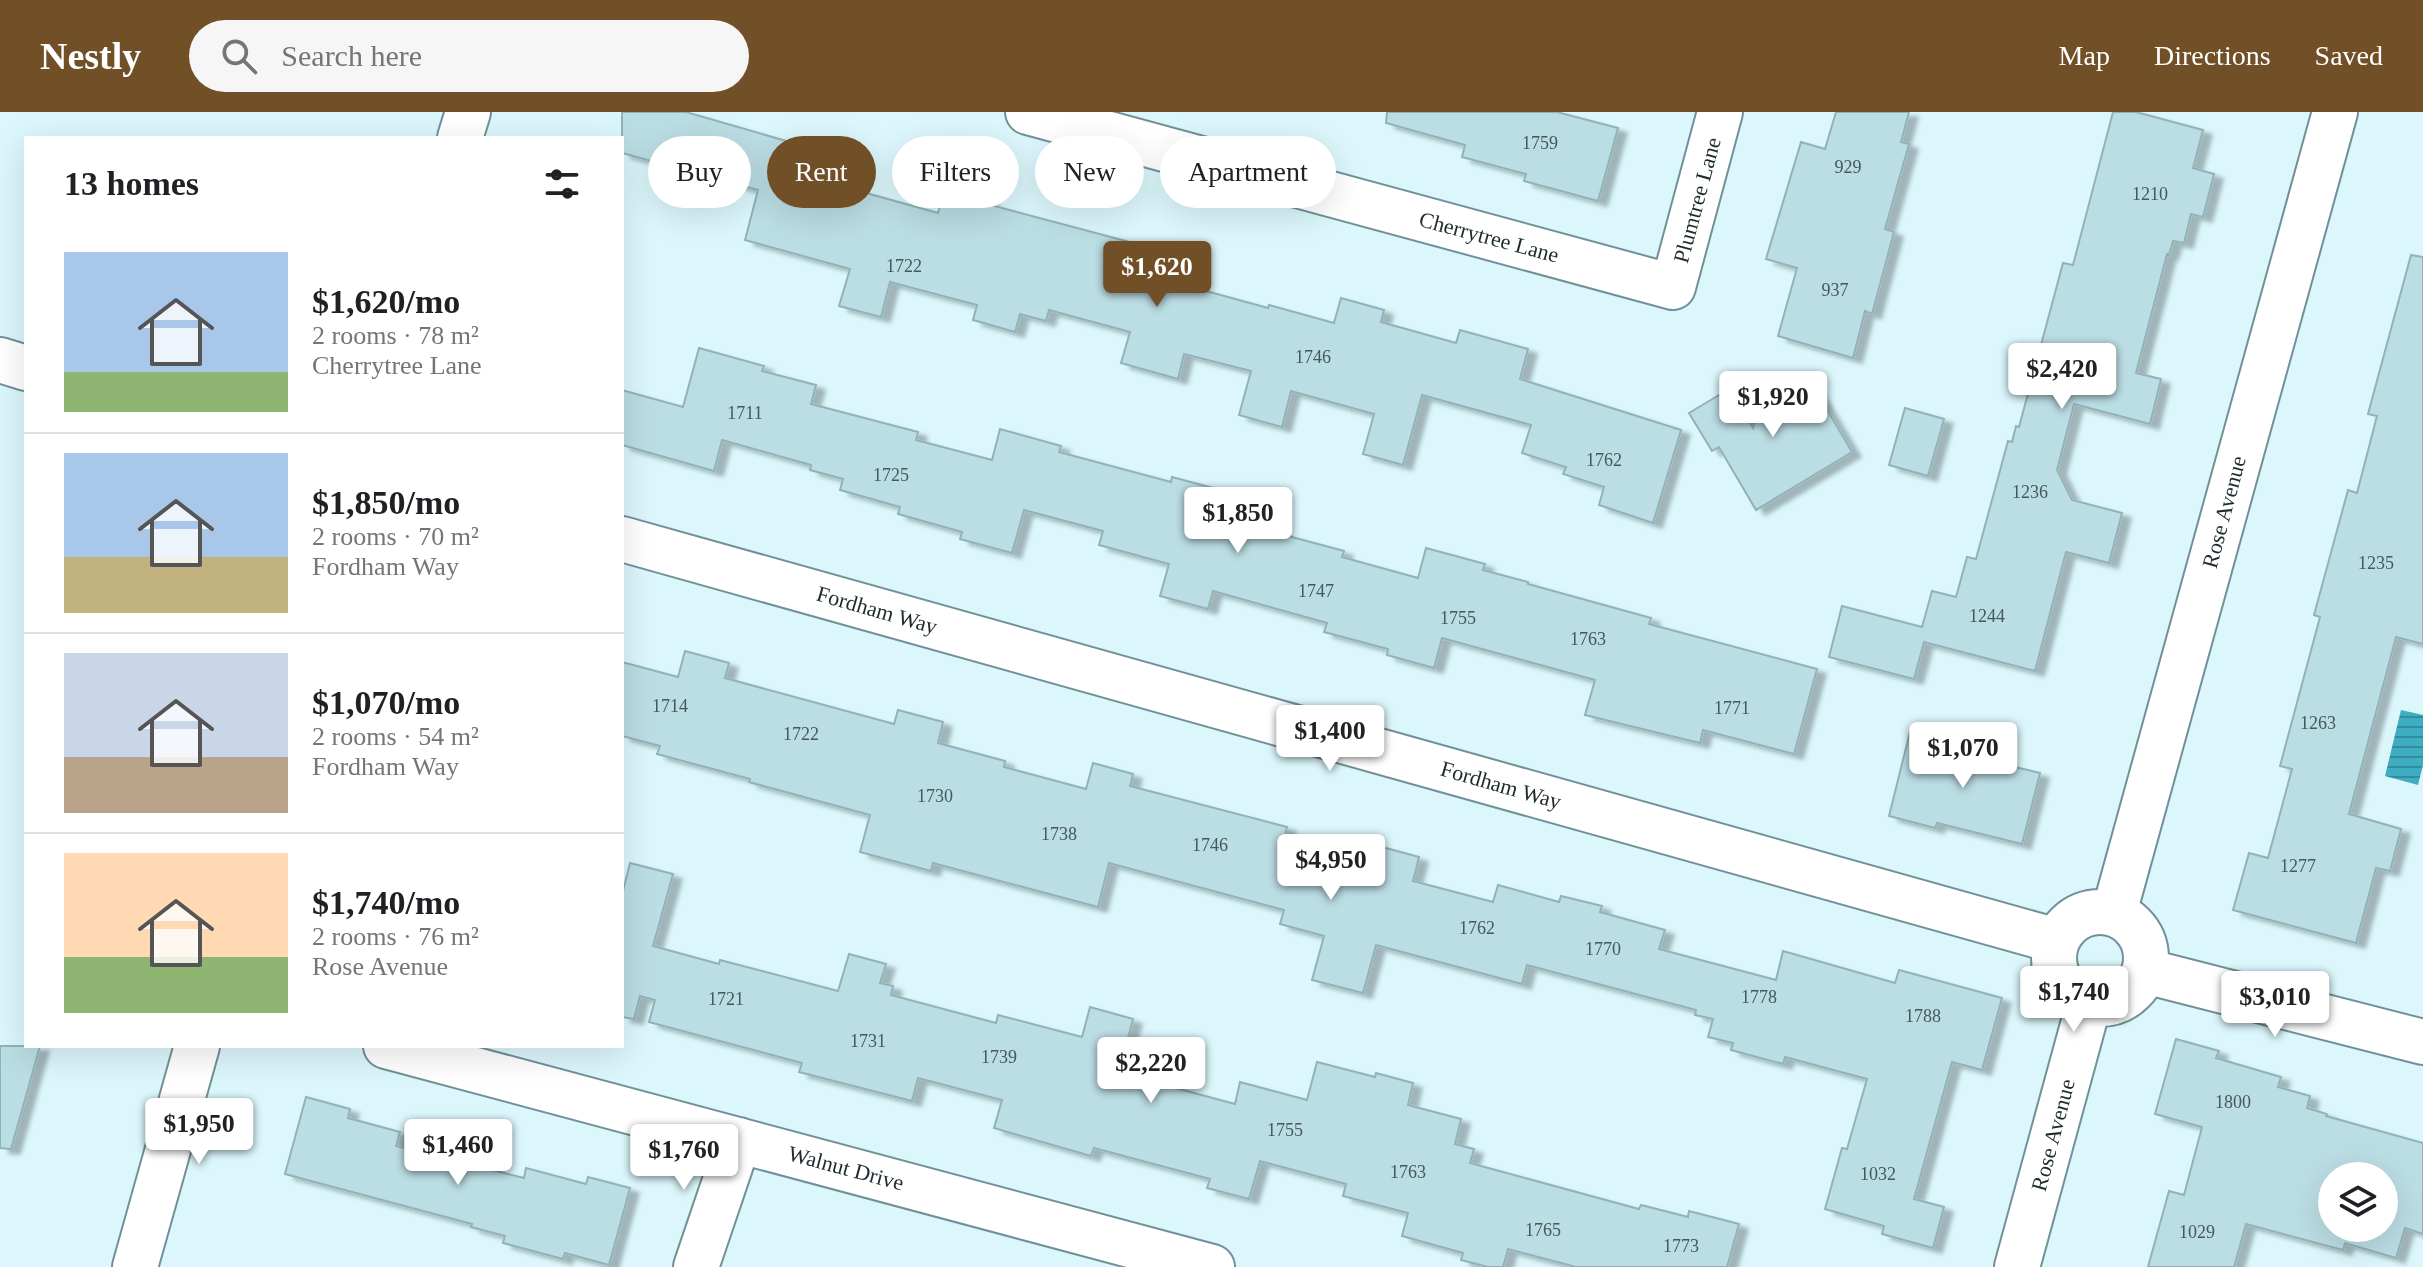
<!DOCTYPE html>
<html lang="en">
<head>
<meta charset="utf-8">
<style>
  body { margin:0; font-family:Georgia,serif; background:#f6f6f6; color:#202124; height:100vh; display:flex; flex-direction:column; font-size:30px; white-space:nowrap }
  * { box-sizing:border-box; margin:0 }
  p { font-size:26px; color:#757577 }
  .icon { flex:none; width:44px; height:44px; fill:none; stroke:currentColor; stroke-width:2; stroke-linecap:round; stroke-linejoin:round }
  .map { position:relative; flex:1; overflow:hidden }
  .sheet { position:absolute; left:24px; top:24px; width:600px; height:912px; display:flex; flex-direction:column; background:#fff; border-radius:0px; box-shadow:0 8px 32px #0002 }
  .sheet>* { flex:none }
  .guide { position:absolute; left:648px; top:24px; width:760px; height:72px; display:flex; gap:16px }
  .tools { position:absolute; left:2318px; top:1050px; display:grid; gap:16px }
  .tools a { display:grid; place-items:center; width:80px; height:80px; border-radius:50%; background:#fff; box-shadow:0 8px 32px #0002; font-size:40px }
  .price { position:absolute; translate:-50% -68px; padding:0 18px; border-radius:8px; background:#fff; color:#222; font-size:26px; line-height:52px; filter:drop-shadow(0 2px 4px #0008) }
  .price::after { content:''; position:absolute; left:50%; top:48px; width:24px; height:18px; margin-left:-12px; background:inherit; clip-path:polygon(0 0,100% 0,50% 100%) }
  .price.on { background:#714f27; color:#fff }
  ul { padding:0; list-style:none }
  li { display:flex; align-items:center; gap:24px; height:200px; padding:0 40px }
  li+li { border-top:2px solid #e0e0e0 }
  li span { display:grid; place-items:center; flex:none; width:224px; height:160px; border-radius:0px; color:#555 }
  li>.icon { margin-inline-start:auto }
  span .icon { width:96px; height:96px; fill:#fffc; stroke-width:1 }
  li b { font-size:34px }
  h2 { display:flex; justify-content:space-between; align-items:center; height:96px; padding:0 40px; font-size:34px }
  .chip { padding:0 28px; border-radius:36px; background:#fff; box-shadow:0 8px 32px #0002; font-size:28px; line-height:72px }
  .chip.on { background:#714f27; color:#fff }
  header { display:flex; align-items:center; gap:48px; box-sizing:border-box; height:112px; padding:0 40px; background:#714f27; color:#fff }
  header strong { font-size:38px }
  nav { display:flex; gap:44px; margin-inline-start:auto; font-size:28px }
  .search { width:560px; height:72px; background:#f6f6f6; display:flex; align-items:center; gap:20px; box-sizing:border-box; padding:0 28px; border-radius:44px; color:#757577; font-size:30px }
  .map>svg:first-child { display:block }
  .water { fill:url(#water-rules) }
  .building { fill:#bbdde4; stroke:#91b2b8; stroke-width:2; fill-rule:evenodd; filter:url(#shadow) }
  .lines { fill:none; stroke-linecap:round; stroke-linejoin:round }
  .minor-casing { stroke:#719198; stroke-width:48 }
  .tertiary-casing { stroke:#719198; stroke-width:48 }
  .minor { stroke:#fff; stroke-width:44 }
  .tertiary { stroke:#fff; stroke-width:44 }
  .labels { text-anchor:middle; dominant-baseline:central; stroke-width:7; stroke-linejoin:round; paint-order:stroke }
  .number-label { font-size:18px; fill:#45585c }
  .street-label { font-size:22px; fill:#1e2b2e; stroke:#fff }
</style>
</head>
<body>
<header>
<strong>Nestly</strong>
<div class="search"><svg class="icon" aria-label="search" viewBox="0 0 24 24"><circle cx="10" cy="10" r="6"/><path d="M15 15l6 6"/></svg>Search here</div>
<nav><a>Map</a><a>Directions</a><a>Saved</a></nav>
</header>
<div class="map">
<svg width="2423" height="1155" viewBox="0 0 2423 1155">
  <defs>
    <pattern id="water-rules" width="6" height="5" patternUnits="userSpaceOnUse" patternTransform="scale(2)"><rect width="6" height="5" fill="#3fadc1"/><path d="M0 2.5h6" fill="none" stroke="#348d9d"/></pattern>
    <filter id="shadow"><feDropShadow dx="9" dy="5" stdDeviation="2" flood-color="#0004"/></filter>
  </defs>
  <rect width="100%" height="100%" fill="#dbf7fc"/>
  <path class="water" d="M2401,598L2423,603V653L2418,673L2385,664Z"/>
  <path class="building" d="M622,0H686L800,33L791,60L938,101L946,73L989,84L987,92L1152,136L1153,132L1197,144L1188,174L1268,196L1269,193L1334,211L1341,186L1384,198L1381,210L1456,231L1460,218L1528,237L1520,267L1681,318L1653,411L1599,393L1604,375L1563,362L1566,355L1522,341L1531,313L1422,283L1403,353L1363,342L1374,302L1291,279L1282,315L1239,303L1251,259L1184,242L1178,267L1121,251L1130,220L1049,198L1046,209L1020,202L1015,220L973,208L977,193L890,170L881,205L839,194L850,157L745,128L758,78L622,41Z
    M1387,0H1557L1618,16L1598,89L1524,69L1526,62L1462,45L1465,33L1386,11Z
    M1836,0H1909L1901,30L1909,32L1885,117L1894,120L1872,202L1865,199L1853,246L1778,224L1797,156L1766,147L1801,30L1825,37Z
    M2113,0H2136L2203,18L2193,56L2214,62L2203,105L2191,102L2184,131L2173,129L2169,143L2167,142L2136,261L2161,267L2150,312L2074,292L2057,358L2072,388L2122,401L2109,451L2066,440L2035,559L1924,530L1914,567L1829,545L1842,494L1922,515L1932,479L1956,485L1967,445L1976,447L2008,329L2012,330L2016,314L2019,315L2063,151L2073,153Z
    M2411,143L2423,145V532L2396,525L2349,702L2401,717L2390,759L2376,756L2356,831L2233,798L2249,741L2268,746L2292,657L2280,654L2320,505L2314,503L2348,378L2357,381L2377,304L2368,302Z
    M699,236L764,254L762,259L816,273L811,292L918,320L916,328L992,348L1000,317L1061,334L1059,340L1171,370L1172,365L1228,380L1224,395L1235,398L1232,409L1344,439L1342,445L1418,466L1426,436L1485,452L1483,458L1528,470V472L1651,506L1649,512L1817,557L1794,642L1703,618L1700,631L1585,603L1595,568L1442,526L1434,556L1387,543L1388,537L1324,520L1327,511L1213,479L1208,497L1160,484L1169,452L1099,433L1103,419L1024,398L1012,441L960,427L962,420L898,402L900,395L840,378L843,367L810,358L811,353L722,328L714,359L622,333V278L683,295Z
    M1806,262L1852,340L1756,398L1719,335L1712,339L1689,301L1729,277L1753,316L1760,289Z
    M1905,296L1944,307L1928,364L1889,353Z
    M685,539L729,551L725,566L894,612L898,598L943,610L938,631L1005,649L1004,655L1086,677L1093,651L1133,662L1130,674L1287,715L1281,739L1368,762L1375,733L1419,745L1413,769L1493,790L1498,773L1559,790L1561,784L1602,794L1600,800L1665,818L1659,837L1776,868L1783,839L1895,871L1899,858L2002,886L1982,958L1952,950L1914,1087L1944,1095L1933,1136L1882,1122L1884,1114L1825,1097L1842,1036L1847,1037L1867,967L1785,945L1783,952L1731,938L1733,931L1708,925L1713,907L1695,903L1696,898L1527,853L1522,872L1376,833L1363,881L1312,868L1324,824L1280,812L1284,798L1109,751L1098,795L933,751L931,759L860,740L870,703L749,670L750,667L657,642L660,634L622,624V550L678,565Z
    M1910,620L2000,644L1998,651L2040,661L2022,732L1937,711L1935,716L1889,704Z
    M630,751L673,762L653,834L719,852L720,848L838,879L849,842L886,852L880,871L893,874L891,883L996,911L998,903L1082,925L1090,895L1133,907L1121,953L1170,966L1168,974L1235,992L1240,970L1307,988L1317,950L1375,965L1376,961L1413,971L1408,993L1461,1007L1455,1032L1474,1037L1470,1051L1639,1097L1641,1093L1688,1105L1689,1099L1739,1112L1727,1155H1576L1508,1137L1503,1155H1488L1461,1148L1463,1141L1402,1124L1408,1101L1343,1084L1346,1072L1260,1049L1249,1087L1207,1076L1210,1067L1094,1036L1091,1044L994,1016L1002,988L918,966L912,989L799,960L802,951L649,910L655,888L640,884L634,907L622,905V783Z
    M2176,927L2219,939L2216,946L2281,965L2278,975L2310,984L2307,996L2327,1002L2326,1004L2423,1031V1122L2405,1116L2396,1146L2345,1131L2343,1138L2246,1112L2234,1155H2148L2169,1079L2184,1083L2202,1015L2155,1002ZM2332,1064H2384V1116H2332Z
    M0,934H40L11,1037L0,1036Z
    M306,985L350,997L348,1006L400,1020L396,1034L524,1066L526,1056L586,1072L588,1065L630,1076L609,1153L565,1141L563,1147L503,1131L505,1124L471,1115L472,1112L285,1062Z"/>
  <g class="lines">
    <g class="minor-casing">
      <path id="minor" d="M1028,0L1673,175L1720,0
        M0,248L26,256
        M622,427L2057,829
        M2054 846a46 46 0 1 1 92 0a46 46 0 1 1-92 0Z
        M2114,801L2335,0
        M2145,859L2423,930
        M386,934L1212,1155
        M696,1155L739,1028
        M2017,1155L2089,891"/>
    </g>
    <g class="tertiary-casing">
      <path id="tertiary" d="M460,26L468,0
        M135,1155L197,934"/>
    </g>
    <use href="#minor" class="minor"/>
    <use href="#tertiary" class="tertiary"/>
  </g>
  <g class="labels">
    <g class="number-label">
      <text x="1540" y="31">1759</text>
      <text x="1848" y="55">929</text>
      <text x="2150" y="82">1210</text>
      <text x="904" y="154">1722</text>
      <text x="1835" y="178">937</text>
      <text x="1313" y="245">1746</text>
      <text x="745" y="301">1711</text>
      <text x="1604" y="348">1762</text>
      <text x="891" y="363">1725</text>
      <text x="2030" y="380">1236</text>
      <text x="2376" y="451">1235</text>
      <text x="1316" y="479">1747</text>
      <text x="1987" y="504">1244</text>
      <text x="1458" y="506">1755</text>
      <text x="1588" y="527">1763</text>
      <text x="670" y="594">1714</text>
      <text x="1732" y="596">1771</text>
      <text x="2318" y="611">1263</text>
      <text x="801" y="622">1722</text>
      <text x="935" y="684">1730</text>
      <text x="1059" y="722">1738</text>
      <text x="1210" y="733">1746</text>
      <text x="2298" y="754">1277</text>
      <text x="1477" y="816">1762</text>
      <text x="1603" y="837">1770</text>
      <text x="1759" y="885">1778</text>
      <text x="726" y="887">1721</text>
      <text x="1923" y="904">1788</text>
      <text x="868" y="929">1731</text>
      <text x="999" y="945">1739</text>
      <text x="2233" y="990">1800</text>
      <text x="1285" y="1018">1755</text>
      <text x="1408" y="1060">1763</text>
      <text x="1878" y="1062">1032</text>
      <text x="1543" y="1118">1765</text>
      <text x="2197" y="1120">1029</text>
      <text x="1681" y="1134">1773</text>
    </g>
    <g class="street-label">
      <text transform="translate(1697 88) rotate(-75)">Plumtree Lane</text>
      <text transform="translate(1489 125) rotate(15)">Cherrytree Lane</text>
      <text transform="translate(2224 400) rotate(-75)">Rose Avenue</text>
      <text transform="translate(877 498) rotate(16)">Fordham Way</text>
      <text transform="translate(1501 673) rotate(16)">Fordham Way</text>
      <text transform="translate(2053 1023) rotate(-75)">Rose Avenue</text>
      <text transform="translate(846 1056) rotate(15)">Walnut Drive</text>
    </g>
  </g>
</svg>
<div class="tools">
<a><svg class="icon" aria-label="layers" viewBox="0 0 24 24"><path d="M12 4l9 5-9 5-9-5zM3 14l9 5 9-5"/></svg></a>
</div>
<b class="price on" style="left:1157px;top:197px">$1,620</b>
<b class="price" style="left:2062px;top:299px">$2,420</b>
<b class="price" style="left:1773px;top:327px">$1,920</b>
<b class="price" style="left:1238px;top:443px">$1,850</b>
<b class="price" style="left:1330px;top:661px">$1,400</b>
<b class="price" style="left:1963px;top:678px">$1,070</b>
<b class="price" style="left:1331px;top:790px">$4,950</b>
<b class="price" style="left:2074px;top:922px">$1,740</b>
<b class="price" style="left:2275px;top:927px">$3,010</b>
<b class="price" style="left:1151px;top:993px">$2,220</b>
<b class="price" style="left:199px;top:1054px">$1,950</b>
<b class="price" style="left:458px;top:1075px">$1,460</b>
<b class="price" style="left:684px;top:1080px">$1,760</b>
<div class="guide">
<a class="chip">Buy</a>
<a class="chip on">Rent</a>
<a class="chip">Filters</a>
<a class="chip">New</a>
<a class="chip">Apartment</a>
</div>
<section class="sheet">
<h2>13 homes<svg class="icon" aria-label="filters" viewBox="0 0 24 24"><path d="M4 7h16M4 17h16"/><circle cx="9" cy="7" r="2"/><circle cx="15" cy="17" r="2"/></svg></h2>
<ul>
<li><span style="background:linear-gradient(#a9c7e8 75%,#8fb573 0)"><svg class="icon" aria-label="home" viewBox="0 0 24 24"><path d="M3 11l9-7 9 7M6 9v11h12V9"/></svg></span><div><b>$1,620/mo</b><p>2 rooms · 78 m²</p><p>Cherrytree Lane</p></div></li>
<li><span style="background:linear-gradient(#a9c7e8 65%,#c2b280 0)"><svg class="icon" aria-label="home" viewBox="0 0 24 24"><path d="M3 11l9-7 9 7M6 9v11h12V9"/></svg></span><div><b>$1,850/mo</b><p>2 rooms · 70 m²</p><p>Fordham Way</p></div></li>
<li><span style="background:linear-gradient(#c9d6e8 65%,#b9a48a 0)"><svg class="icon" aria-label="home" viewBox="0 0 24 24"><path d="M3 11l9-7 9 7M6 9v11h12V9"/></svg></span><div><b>$1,070/mo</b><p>2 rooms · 54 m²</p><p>Fordham Way</p></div></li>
<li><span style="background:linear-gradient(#ffd9b3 65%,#8fb573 0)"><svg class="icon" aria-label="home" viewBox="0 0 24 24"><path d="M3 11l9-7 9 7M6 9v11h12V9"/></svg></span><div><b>$1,740/mo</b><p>2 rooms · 76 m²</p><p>Rose Avenue</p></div></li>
</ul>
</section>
</div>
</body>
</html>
